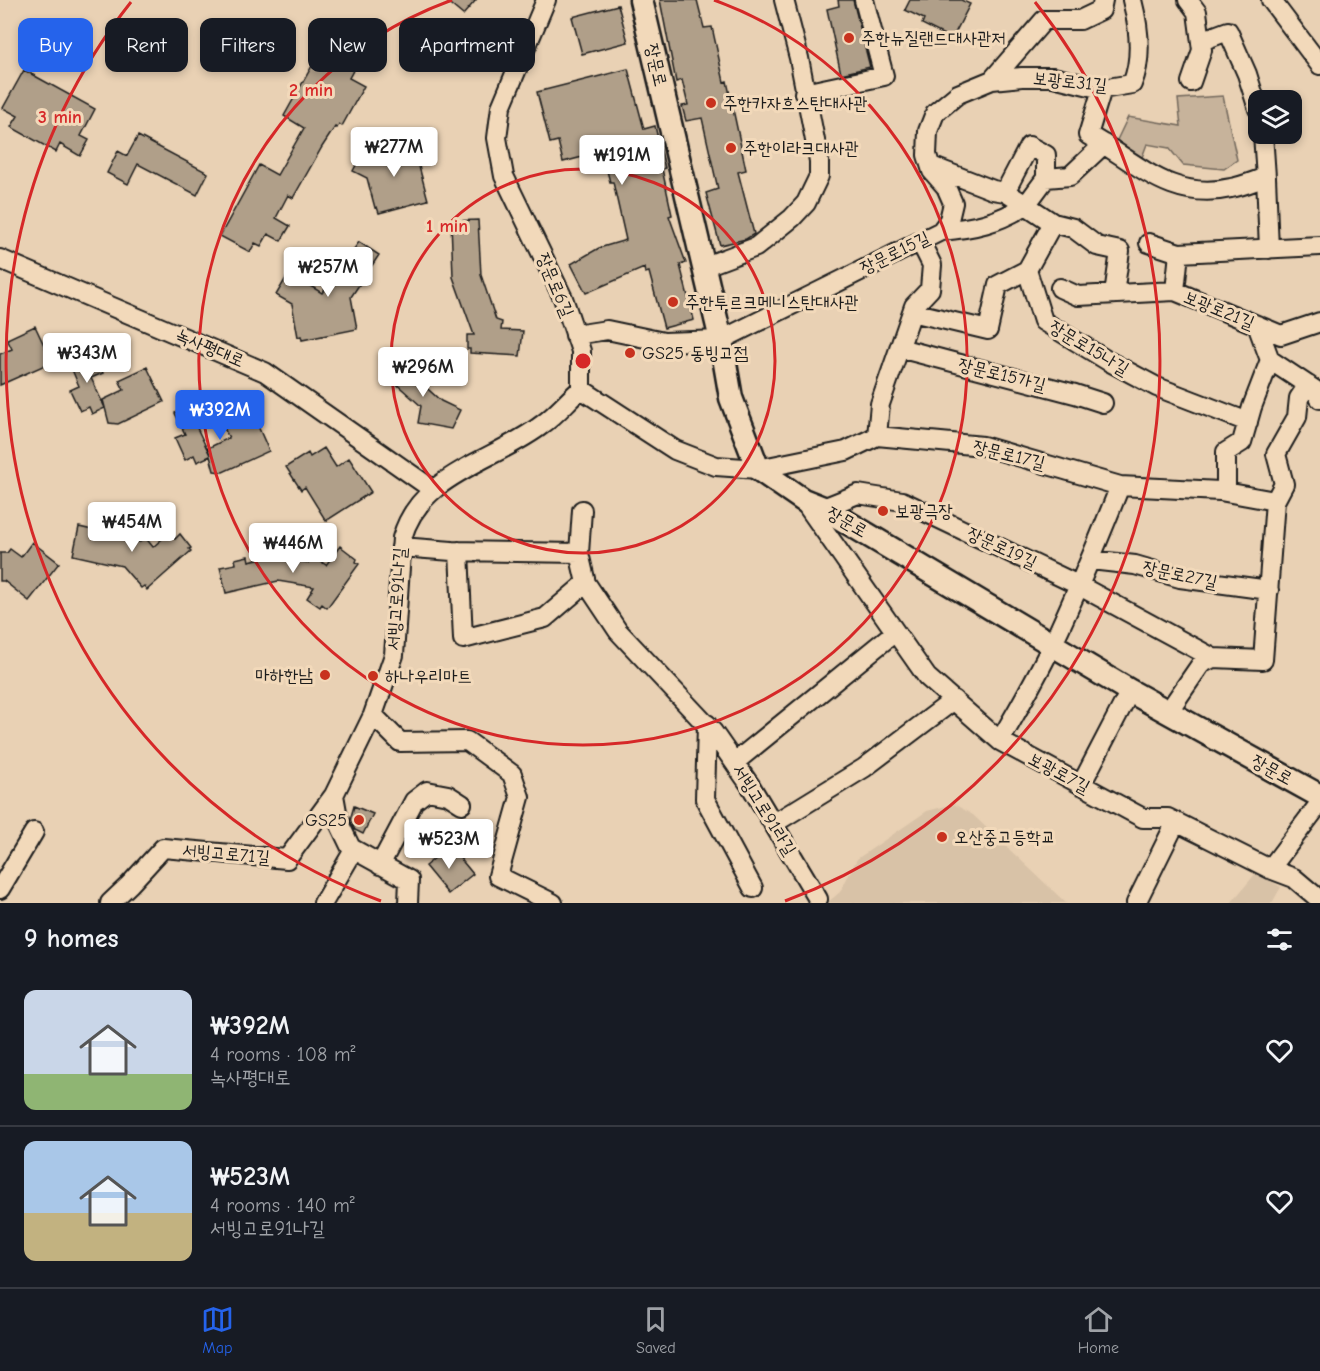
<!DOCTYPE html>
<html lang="en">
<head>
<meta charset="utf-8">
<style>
  body { margin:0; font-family:"Comic Neue","Poor Story",sans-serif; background:#20242c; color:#f1f3f6; height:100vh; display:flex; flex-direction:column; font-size:22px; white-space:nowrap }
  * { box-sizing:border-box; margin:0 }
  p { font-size:20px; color:#9ea1a6 }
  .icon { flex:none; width:33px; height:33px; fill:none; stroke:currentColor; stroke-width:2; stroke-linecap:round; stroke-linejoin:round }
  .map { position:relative; height:903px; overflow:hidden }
  .panel { display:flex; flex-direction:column; background:#171b24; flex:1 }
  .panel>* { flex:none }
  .top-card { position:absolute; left:18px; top:18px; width:600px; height:54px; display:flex; gap:12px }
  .fabs { position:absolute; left:1248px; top:90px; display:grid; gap:12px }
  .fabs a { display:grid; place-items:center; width:54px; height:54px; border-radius:12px; background:#171b24; box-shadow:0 3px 9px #0003; font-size:30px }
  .price { position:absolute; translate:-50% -51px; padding:0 14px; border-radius:6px; background:#fff; color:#222; font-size:20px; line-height:39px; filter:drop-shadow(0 2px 3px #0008) }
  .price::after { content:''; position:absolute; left:50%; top:36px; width:18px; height:14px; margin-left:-9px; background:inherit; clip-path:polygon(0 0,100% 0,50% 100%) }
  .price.active { background:#2563eb; color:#fff }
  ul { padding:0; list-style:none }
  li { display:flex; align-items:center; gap:18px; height:150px; padding:0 24px }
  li+li { border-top:2px solid #363941 }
  li span { display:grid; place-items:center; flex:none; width:168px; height:120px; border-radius:12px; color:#555 }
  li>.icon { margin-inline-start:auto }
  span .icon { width:72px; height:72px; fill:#fffc; stroke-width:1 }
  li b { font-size:26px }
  h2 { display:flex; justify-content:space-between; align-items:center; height:72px; padding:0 24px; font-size:26px }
  .pill { padding:0 21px; border-radius:12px; background:#171b24; box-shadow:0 3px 9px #0003; font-size:21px; line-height:54px }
  .pill.active { background:#2563eb; color:#fff }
  .dock { display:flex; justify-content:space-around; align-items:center; height:84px; border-top:2px solid #363941; background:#171b24; font-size:16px; color:#9ea1a6 }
  .dock a { display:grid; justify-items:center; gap:3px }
  .dock .active { color:#2563eb }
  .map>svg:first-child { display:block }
  .built { fill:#d8c2a7 }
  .green { fill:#c7b39b; stroke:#72685c; stroke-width:1.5 }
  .building { fill:#b09f89; stroke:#1c1c1c; stroke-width:1.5 }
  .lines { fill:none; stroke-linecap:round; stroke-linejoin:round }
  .minor-casing { stroke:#1c1c1c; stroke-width:22 }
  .tertiary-casing { stroke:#1c1c1c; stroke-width:27 }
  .minor { stroke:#f2d9ba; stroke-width:18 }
  .tertiary { stroke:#f2d9ba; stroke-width:22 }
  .ring { fill:none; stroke:#d62828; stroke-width:3 }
  .poi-dot { fill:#c8321e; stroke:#f2d9ba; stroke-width:2 }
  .labels { text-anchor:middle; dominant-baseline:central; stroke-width:6; stroke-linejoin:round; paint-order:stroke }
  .poi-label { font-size:18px; fill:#1c1c1c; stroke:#f2d9ba; text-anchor:start }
  .street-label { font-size:18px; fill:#1c1c1c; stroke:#f2d9ba }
  .centre { fill:#d62828; stroke:#f2d9ba; stroke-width:3 }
  .ring-label { font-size:18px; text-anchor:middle; font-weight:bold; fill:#d62828; stroke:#f2d9ba; stroke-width:6; stroke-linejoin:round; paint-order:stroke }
</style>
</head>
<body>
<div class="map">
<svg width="1320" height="903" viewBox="0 0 1320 903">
  <rect width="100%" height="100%" fill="#e9d1b4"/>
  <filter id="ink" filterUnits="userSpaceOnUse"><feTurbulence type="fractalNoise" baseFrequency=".0167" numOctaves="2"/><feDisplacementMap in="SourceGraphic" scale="12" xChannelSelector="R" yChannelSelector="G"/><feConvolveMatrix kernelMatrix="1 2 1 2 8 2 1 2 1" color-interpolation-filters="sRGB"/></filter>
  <g filter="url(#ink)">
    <path class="built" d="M954,804L973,815L1066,903H827L840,892L857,859L927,811Z
      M1256,873L1281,887L1272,903H1231Z"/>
    <path class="green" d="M1223,96L1237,160L1224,169L1183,165L1169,148L1147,144L1141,160L1117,140L1128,117L1181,126L1178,99Z"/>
    <path class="building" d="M445,0H476L463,15Z
      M660,0H697L704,28L712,27L724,82L727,81L746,170L738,172L754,234L746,239L720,245L706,193L718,189L702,118L686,121L682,106L688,105L682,80L676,82Z
      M838,0H853L870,67L841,74L827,9L839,6Z
      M910,0H961L970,4L952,39L922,24L924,19L905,10Z
      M618,5L628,42L582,54L572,17Z
      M322,48L355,67L349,78L364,86L342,126L339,124L337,128L335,127L322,147L293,198L288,195L276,218L290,226L281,241L268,234L261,246L255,243L250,252L220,236L259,165L277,175L304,128L284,116Z
      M628,69L644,129L655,126L665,168L662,169L672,215L669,216L686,263L680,265L694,320L664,328L649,272L645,273L644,268L586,293L571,264L599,248L626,240L613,182H610L602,152L563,162L558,141L550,143L537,92Z
      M24,70L95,109L81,136L89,140L80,156L60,144L56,152L11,127L18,116L3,108Z
      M138,136L208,173L197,195L138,164L128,184L107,173L118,151L127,156Z
      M401,140L421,152L417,159L428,200L379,213L377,207L375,208L367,178L353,171L364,150L389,162Z
      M478,220L481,275L496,320L502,322L501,330L523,331L520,356L470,353V349H467V335H474L453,277L451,221Z
      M359,242L379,255L351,297L357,329L302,340L301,336L298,337L292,304L276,295L289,273L322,293Z
      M35,326L52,362L0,385V354L12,349L7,339Z
      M94,354L103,373L91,378L105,408L92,414L89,407L80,411L70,390L79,386L70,365Z
      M395,359L441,401L460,410L451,429L418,423L421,406L383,372Z
      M147,367L164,402L118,424L109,423L103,400L124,390L119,380Z
      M199,402L208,421L196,426L210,455L208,448L229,438L224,428L253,415L269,451L223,472L214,471L210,456L197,462L194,455L185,460L175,438L185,434L175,413Z
      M324,448L336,467L349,458L371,492L326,521L305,487L301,490L286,467L308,453L310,457Z
      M99,520L115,523L112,536L140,542L145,537L153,547L170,532L175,539L180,534L191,548L189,549L191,551L147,590L144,586L141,588L122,566L73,555L79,527L97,531Z
      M32,542L59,563L29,601L4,581H0V553H7L10,549L21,557Z
      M340,546L357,559L356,562L359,564L327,608L322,604L320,607L307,598L314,587L278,581L226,593L220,567L236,564L235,559L248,556L249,561L274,555L308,563L313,556L326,565Z
      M354,806L373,814L363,834L355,830L350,820Z
      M450,846L473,874L448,894L425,866Z"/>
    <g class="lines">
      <g class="minor-casing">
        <path id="minor" d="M546,0L501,107L497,138L504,176L563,298L581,351V389L675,450L716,466L758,469L846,451L877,436L983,446L1120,486L1220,491L1275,501
          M1188,0L1197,12L1202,50L1191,82
          M1271,0L1320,65
          M1201,41L1228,31L1247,74L1258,109
          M992,80L1044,20H1080L1101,10L1103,0
          M1102,89L1088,135C1136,161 1170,202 1231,188C1243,186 1254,181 1266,177L1269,249
          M804,93L884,76L864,0
          M1263,134L1266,177
          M931,166L993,190L1005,192L1026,205L1046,178V155L1029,146L1005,192
          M1046,178L1070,176L1104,144
          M1053,223L1073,228L1097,246L1120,251L1114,294
          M941,231L949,220L953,203L946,187L932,171L927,155L928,131L935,113L958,94L992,80L1022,77H1053L1102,89L1132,84C1143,58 1139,27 1132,0
          M1149,243L1179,253L1320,246
          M0,259L265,372L432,489
          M703,267L756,247L792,218L806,203L819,176V161L799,58L784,0
          M1060,288L1078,296L1175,291L1281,335L1320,322
          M1175,291L1179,253
          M912,312L988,330L998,285L1027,270
          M1257,325L1270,360L1315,390L1320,399
          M575,335L607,330L664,342L721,340L941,231C974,228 998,223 1026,205L1053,223L1027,270L1043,321L1108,361L1157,387L1248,422
          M899,348L1075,394L1103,403
          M877,436L880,404L914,306L930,289L932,265L920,241
          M1226,492V452L1242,442L1252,407L1270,360
          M803,500L927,677L1000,741L1143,818H1168L1270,869L1294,878L1320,900
          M823,508L858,494L902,501L1078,585L1213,658
          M401,547L452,551L579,553L586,583L618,631L713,732L750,785L818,899
          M459,551L463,639L545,618L586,583
          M579,553L582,510
          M1091,560L1135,565L1180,578L1269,590
          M1168,712L1201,664L1213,658L1263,660L1275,501L1284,484L1276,454L1297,417L1299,398L1308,385
          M373,715L400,742L467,741L512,774L520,797L498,876L553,903
          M707,724L705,799L753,888
          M1000,741C1018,709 1037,677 1053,643C1077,592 1099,539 1120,486
          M735,762L895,632
          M1081,785L1130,691
          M334,795L339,823L351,848L409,880L408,903
          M773,824L864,768L954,700
          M380,865L414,801L427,791L448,795L462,804
          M1270,869L1320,803
          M0,889L34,832
          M110,903L130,884L163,848L287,859L334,795L373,715L394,655L402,538C420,473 496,461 543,424C557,414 568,400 581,389
          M323,903L354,850
          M1136,903L1176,822"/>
      </g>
      <g class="tertiary-casing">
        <path id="tertiary" d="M641,0L721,340L731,398L758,469L803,500L823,508L1130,691L1320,796"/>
      </g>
      <use href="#minor" class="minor"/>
      <use href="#tertiary" class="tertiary"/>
    </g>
  </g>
  <g class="ring">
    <circle cx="583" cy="361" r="192"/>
    <path d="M714 0A384 384 0 1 1 452 0"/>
    <path d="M381 901A577 577 0 0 1 131 2M1035 2A577 577 0 0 1 785 901"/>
  </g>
  <g class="poi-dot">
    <circle cx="849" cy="38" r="6"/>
    <circle cx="711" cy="103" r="6"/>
    <circle cx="731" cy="148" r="6"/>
    <circle cx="673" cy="302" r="6"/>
    <circle cx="630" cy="353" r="6"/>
    <circle cx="883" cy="511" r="6"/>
    <circle cx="325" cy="675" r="6"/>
    <circle cx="373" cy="676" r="6"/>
    <circle cx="359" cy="820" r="6"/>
    <circle cx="942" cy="837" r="6"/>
  </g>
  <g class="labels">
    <g class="poi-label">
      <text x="861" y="38">주한뉴질랜드대사관저</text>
      <text x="723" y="103">주한카자흐스탄대사관</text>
      <text x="743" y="148">주한이라크대사관</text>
      <text x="685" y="302">주한투르크메니스탄대사관</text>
      <text x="642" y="353">GS25 동빙고점</text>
      <text x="895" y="511">보광극장</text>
      <text x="313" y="675" text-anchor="end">마하한남</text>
      <text x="385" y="676">하나우리마트</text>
      <text x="347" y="820" text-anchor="end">GS25</text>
      <text x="954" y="837">오산중고등학교</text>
    </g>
    <g class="street-label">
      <text transform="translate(656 65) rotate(77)">장문로</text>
      <text transform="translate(1070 82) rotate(6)">보광로31길</text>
      <text transform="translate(895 253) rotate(-26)">장문로15길</text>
      <text transform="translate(555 285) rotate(67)">장문로6길</text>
      <text transform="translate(1219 310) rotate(22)">보광로21길</text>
      <text transform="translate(210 348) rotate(23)">녹사평대로</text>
      <text transform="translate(1089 348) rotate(31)">장문로15나길</text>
      <text transform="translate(1002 375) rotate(14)">장문로15가길</text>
      <text transform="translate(1009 455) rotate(14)">장문로17길</text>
      <text transform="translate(847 522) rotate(30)">장문로</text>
      <text transform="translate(1002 548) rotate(25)">장문로19길</text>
      <text transform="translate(1180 575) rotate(12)">장문로27길</text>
      <text transform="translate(397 599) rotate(-86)">서빙고로91나길</text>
      <text transform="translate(1272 770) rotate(29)">장문로</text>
      <text transform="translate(1059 773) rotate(28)">보광로7길</text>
      <text transform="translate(764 810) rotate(58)">서빙고로91라길</text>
      <text transform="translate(226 854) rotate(5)">서빙고로71길</text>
    </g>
  </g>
  <circle cx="583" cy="361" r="9" class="centre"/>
  <g class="ring-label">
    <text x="311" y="96">2 min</text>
    <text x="60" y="123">3 min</text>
    <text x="447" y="232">1 min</text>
  </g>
</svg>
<div class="fabs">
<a><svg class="icon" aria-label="layers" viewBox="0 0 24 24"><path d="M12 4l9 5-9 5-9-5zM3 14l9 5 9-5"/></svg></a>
</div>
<b class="price" style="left:394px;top:178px">₩277M</b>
<b class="price" style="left:622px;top:186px">₩191M</b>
<b class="price" style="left:328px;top:298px">₩257M</b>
<b class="price" style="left:87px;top:384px">₩343M</b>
<b class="price" style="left:423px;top:398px">₩296M</b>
<b class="price active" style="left:220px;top:441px">₩392M</b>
<b class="price" style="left:132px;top:553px">₩454M</b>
<b class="price" style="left:293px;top:574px">₩446M</b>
<b class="price" style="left:449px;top:870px">₩523M</b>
<div class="top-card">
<a class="pill active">Buy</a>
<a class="pill">Rent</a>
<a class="pill">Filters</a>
<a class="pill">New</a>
<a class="pill">Apartment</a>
</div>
</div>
<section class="panel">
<h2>9 homes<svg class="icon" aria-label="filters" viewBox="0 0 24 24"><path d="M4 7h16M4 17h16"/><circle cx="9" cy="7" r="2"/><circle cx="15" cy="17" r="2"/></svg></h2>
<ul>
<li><span style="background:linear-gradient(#c9d6e8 70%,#8fb573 0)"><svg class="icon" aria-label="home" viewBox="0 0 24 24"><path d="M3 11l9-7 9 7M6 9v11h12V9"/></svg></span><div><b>₩392M</b><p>4 rooms · 108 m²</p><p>녹사평대로</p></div><svg class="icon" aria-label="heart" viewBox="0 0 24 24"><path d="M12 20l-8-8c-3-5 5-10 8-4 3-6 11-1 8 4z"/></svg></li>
<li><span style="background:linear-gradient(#a9c7e8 60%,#c2b280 0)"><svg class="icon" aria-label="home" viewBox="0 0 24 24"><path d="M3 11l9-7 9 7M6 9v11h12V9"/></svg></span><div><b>₩523M</b><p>4 rooms · 140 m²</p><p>서빙고로91나길</p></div><svg class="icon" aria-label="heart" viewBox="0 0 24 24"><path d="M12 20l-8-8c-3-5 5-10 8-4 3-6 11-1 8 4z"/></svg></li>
</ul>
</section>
<nav class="dock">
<a class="active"><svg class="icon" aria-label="map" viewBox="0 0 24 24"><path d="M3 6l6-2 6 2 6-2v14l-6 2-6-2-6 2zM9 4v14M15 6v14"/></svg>Map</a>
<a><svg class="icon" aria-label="saved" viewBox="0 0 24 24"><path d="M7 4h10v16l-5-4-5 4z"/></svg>Saved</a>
<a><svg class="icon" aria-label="home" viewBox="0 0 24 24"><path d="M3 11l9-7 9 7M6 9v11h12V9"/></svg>Home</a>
</nav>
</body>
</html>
